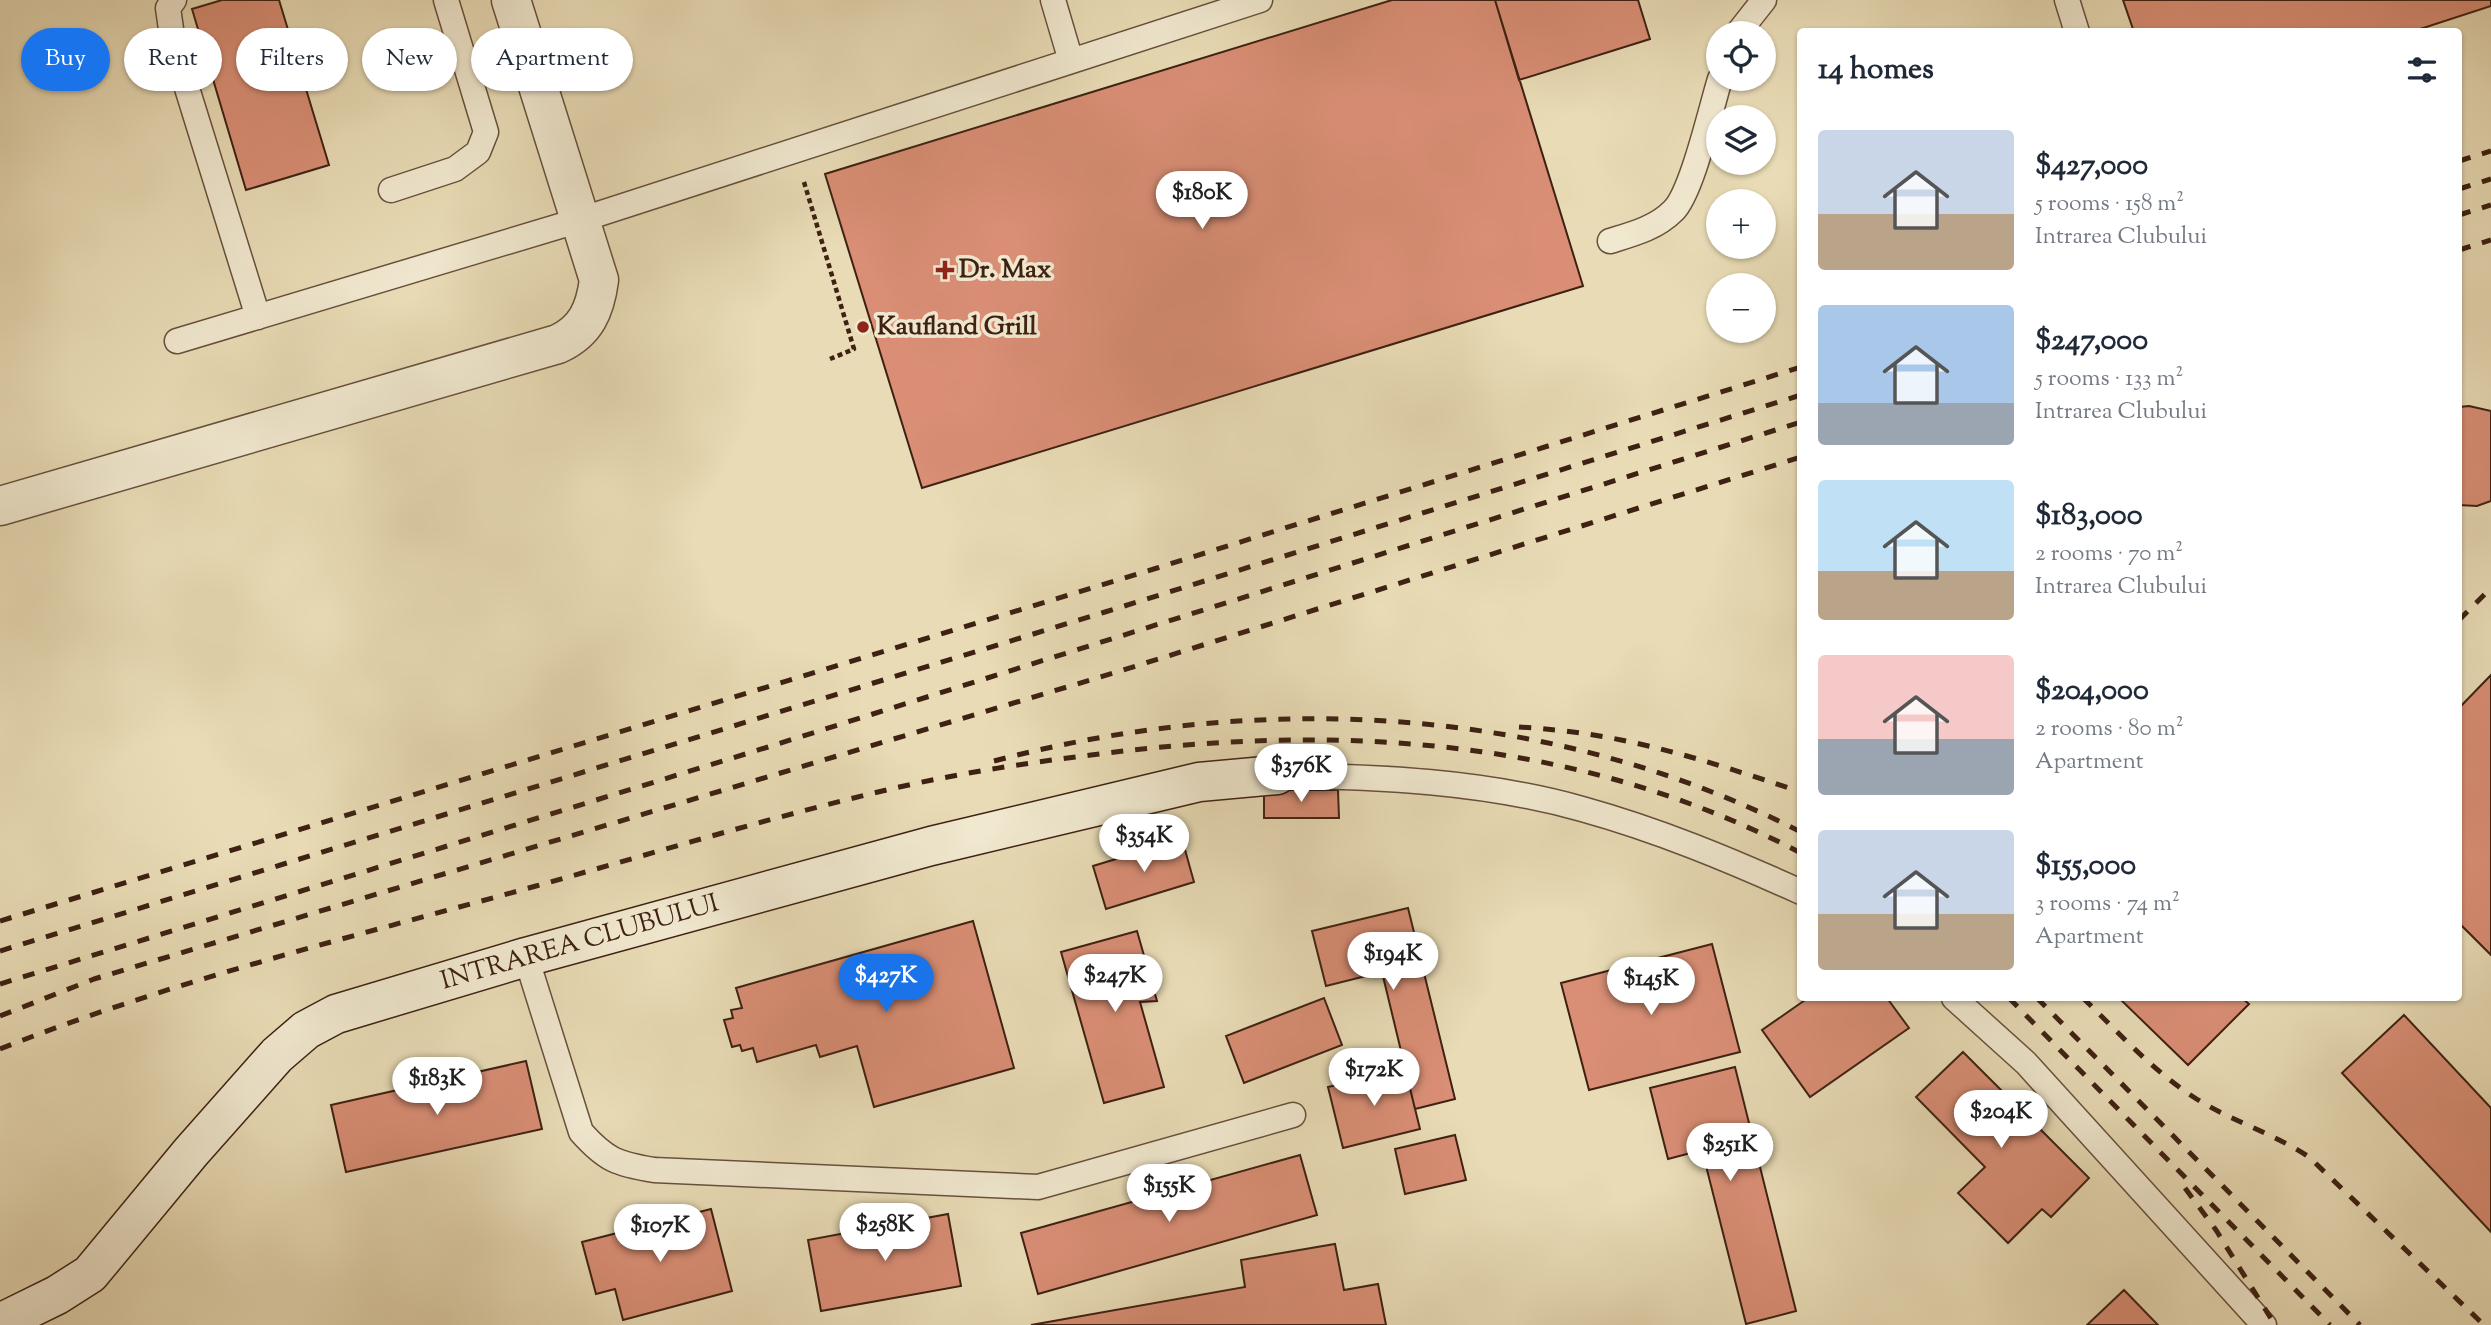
<!DOCTYPE html>
<html lang="en">
<head>
<meta charset="utf-8">
<style>
  body { margin:0; font-family:"Sorts Mill Goudy",serif; background:#f2f2f3; color:#1f2937; height:100vh; display:flex; flex-direction:column; font-size:26px; white-space:nowrap }
  * { box-sizing:border-box; margin:0 }
  p { font-size:23px; color:#747a83 }
  .icon { flex:none; width:38px; height:38px; fill:none; stroke:currentColor; stroke-width:2; stroke-linecap:round; stroke-linejoin:round }
  .map { position:relative; flex:1; overflow:hidden }
  .sheet { position:absolute; left:1797px; top:28px; width:665px; height:973px; display:flex; flex-direction:column; background:#fff; border-radius:7px; box-shadow:0 2px 5px #0004 }
  .sheet>* { flex:none }
  .hud { position:absolute; left:21px; top:28px; width:665px; height:63px; display:flex; gap:14px }
  .tools { position:absolute; left:1706px; top:21px; display:grid; gap:14px }
  .tools a { display:grid; place-items:center; width:70px; height:70px; border-radius:50%; background:#fff; box-shadow:0 2px 5px #0004; font-size:35px }
  .price { position:absolute; translate:-50% -60px; padding:0 16px; border-radius:24px; background:#fff; color:#222; font-size:23px; line-height:46px; filter:drop-shadow(0 2px 4px #0008) }
  .price::after { content:''; position:absolute; left:50%; top:42px; width:21px; height:16px; margin-left:-10px; background:inherit; clip-path:polygon(0 0,100% 0,50% 100%) }
  .price.active { background:#1a73e8; color:#fff }
  ul { padding:0; list-style:none }
  li { display:flex; align-items:center; gap:21px; height:175px; padding:0 21px }
  li span { display:grid; place-items:center; flex:none; width:196px; height:140px; border-radius:7px; color:#555 }
  li>.icon { margin-inline-start:auto }
  span .icon { width:84px; height:84px; fill:#fffc; stroke-width:1 }
  li b { font-size:30px }
  h2 { display:flex; justify-content:space-between; align-items:center; height:84px; padding:0 21px; font-size:30px }
  .pill { padding:0 24px; border-radius:32px; background:#fff; box-shadow:0 2px 5px #0004; font-size:24px; line-height:63px }
  .pill.active { background:#1a73e8; color:#fff }
  .map>svg:first-child { display:block }
  .building { fill:#d98e75; stroke:#3e2113; stroke-width:2 }
  .lines { fill:none; stroke-linecap:round; stroke-linejoin:round }
  .lane-casing { stroke:#68503c; stroke-width:27 }
  .street-casing { stroke:#68503c; stroke-width:41 }
  .secondary-casing { stroke:#3e2113; stroke-width:41 }
  .path { stroke:#3e2113; stroke-width:4.5; stroke-dasharray:5 3.5; stroke-linecap:butt }
  .lane { stroke:#f0e8cf; stroke-width:24 }
  .street { stroke:#f0e8cf; stroke-width:38 }
  .secondary { stroke:#f0e8cf; stroke-width:38 }
  .rail { stroke:#3e2113; stroke-width:5; stroke-dasharray:12 12; stroke-linecap:butt }
  .poi-dot { fill:#8f2418; stroke:#f0e8cf; stroke-width:2.5 }
  .labels { text-anchor:middle; dominant-baseline:central; stroke-width:7; stroke-linejoin:round; paint-order:stroke }
  .poi-label { font-size:26px; font-weight:bold; fill:#3e2113; stroke:#f0e8cf; text-anchor:start }
  .street-label { font-size:26px; fill:#3e2113; stroke:#f0e8cf }
</style>
</head>
<body>
<div class="map">
<svg width="2491" height="1325" viewBox="0 0 2491 1325">
  <rect width="100%" height="100%" fill="#e8dbb5"/>
  <filter id="stains"><feTurbulence type="fractalNoise" baseFrequency=".00286" numOctaves="4"/><feColorMatrix values="0 0 0 0 .2 0 0 0 0 .09 0 0 0 0 .02 0 0 0 .5 -.17"/></filter>
  <radialGradient id="worn" r=".72"><stop offset=".6" stop-color="#630" stop-opacity="0"/><stop offset="1" stop-color="#630" stop-opacity=".3"/></radialGradient>
  <path class="building" d="M222,0H279L329,165L246,190L192,9Z
    M1392,0H1495L1583,286L922,488L825,174Z
    M1495,0H1638L1650,39L1519,80Z
    M2123,0H2491V6L2411,32H2134Z
    M2469,406L2491,411V501L2477,506L2459,505V407Z
    M2491,675V955L2459,923V708Z
    M1264,790H1338L1339,818H1264Z
    M1182,839L1194,882L1106,909L1093,866Z
    M1408,908L1455,1099L1415,1109L1382,972L1326,986L1312,931Z
    M973,921L1014,1068L874,1107L857,1046L820,1057L816,1045L757,1062L753,1048L742,1051L740,1045L732,1047L724,1020L733,1018L731,1010L742,1008L736,988Z
    M1137,931L1157,1001L1140,1002L1164,1087L1104,1103L1061,952Z
    M1712,944L1740,1052L1589,1090L1561,983Z
    M1324,998L1342,1045L1244,1083L1226,1036Z
    M1808,998H1887L1909,1028L1810,1097L1762,1030Z
    M2119,998H2242L2249,1004L2188,1065Z
    M2404,1015L2491,1108V1232L2342,1073Z
    M1963,1052L2089,1178L2051,1217L2042,1209L2008,1243L1958,1193L1985,1167L1916,1097Z
    M526,1061L542,1129L346,1172L331,1105Z
    M1735,1067L1796,1311L1746,1324L1702,1150L1668,1159L1650,1088Z
    M1405,1068L1420,1129L1343,1148L1328,1087Z
    M1455,1135L1466,1180L1405,1194L1395,1149Z
    M1300,1155L1317,1215L1038,1294L1021,1233Z
    M711,1209L732,1291L623,1320L615,1289L596,1294L582,1242Z
    M948,1214L961,1286L821,1311L808,1240Z
    M1335,1244L1344,1290L1378,1284L1386,1325H1031L1245,1287L1241,1260Z
    M2124,1290L2158,1325H2087Z"/>
  <g class="lines">
    <g class="lane-casing">
      <path id="lane" d="M174,0L168,8L173,43L258,317
        M1053,0L1071,61
        M2067,0L2077,32
        M1738,33L1764,0
        M391,190L455,169L478,152L486,132L446,0
        M1610,241C1633,234 1656,228 1673,211C1692,193 1711,108 1720,79
        M177,341L580,220L1260,0
        M1277,775C1379,777 1483,781 1582,809C1658,830 1730,860 1801,892
        M526,957L581,1132C606,1160 617,1164 654,1170L1038,1187L1293,1115
        M1954,998L2026,1063L2264,1325"/>
    </g>
    <g class="street-casing">
      <path id="street" d="M0,506L558,344C586,331 595,310 599,280L511,0"/>
    </g>
    <g class="secondary-casing">
      <path id="secondary" d="M0,1323L57,1295L90,1274L191,1152L277,1055L306,1030L336,1014L526,957L931,846L1199,782L1277,775"/>
    </g>
    <path class="path" d="M804,182L854,349L830,359"/>
    <use href="#lane" class="lane"/>
    <use href="#street" class="street"/>
    <use href="#secondary" class="secondary"/>
    <path class="rail" d="M2459,161L2491,151
      M2459,189L2491,179
      M2459,215L2491,205
      M2459,250L2491,240
      M2459,620L2491,588
      M1519,727C1625,733 1701,759 1801,792
      M994,761C1261,690 1552,705 1801,832
      M0,921L1157,568L1801,367
      M0,951L1105,612L1801,395
      M0,984L768,747L1801,422
      M2009,998L2330,1325
      M2037,998L2360,1325
      M2083,998C2118,1032 2153,1071 2195,1098C2231,1121 2273,1133 2309,1157L2484,1325
      M0,1016L94,979L1117,672L1801,457
      M0,1049C174,980 356,936 536,886C647,855 758,821 870,794C942,776 1017,764 1091,755C1336,723 1577,736 1801,853
      M2185,1188L2216,1230L2275,1325"/>
  </g>
  <g class="poi-dot">
    <path d="M941.5 259.5h7v7h7v7h-7v7h-7v-7h-7v-7h7z"/>
    <circle cx="863" cy="327" r="7"/>
  </g>
  <g class="labels">
    <g class="poi-label">
      <text x="959" y="270">Dr. Max</text>
      <text x="877" y="327">Kaufland Grill</text>
    </g>
    <g class="street-label">
      <text transform="translate(580 943) rotate(-16)">INTRAREA CLUBULUI</text>
    </g>
  </g>
  <rect width="100%" height="100%" filter="url(#stains)"/>
  <rect width="100%" height="100%" fill="url(#worn)"/>
</svg>
<div class="tools">
<a><svg class="icon" aria-label="locate" viewBox="0 0 24 24"><circle cx="12" cy="12" r="6"/><path d="M12 2v4M12 18v4M2 12h4M18 12h4"/></svg></a>
<a><svg class="icon" aria-label="layers" viewBox="0 0 24 24"><path d="M12 4l9 5-9 5-9-5zM3 14l9 5 9-5"/></svg></a>
<a>+</a>
<a>−</a>
</div>
<b class="price" style="left:1202px;top:231px">$180K</b>
<b class="price" style="left:1301px;top:804px">$376K</b>
<b class="price" style="left:1144px;top:874px">$354K</b>
<b class="price" style="left:1393px;top:992px">$194K</b>
<b class="price active" style="left:886px;top:1014px">$427K</b>
<b class="price" style="left:1115px;top:1014px">$247K</b>
<b class="price" style="left:1651px;top:1017px">$145K</b>
<b class="price" style="left:1374px;top:1108px">$172K</b>
<b class="price" style="left:437px;top:1117px">$183K</b>
<b class="price" style="left:2001px;top:1150px">$204K</b>
<b class="price" style="left:1730px;top:1183px">$251K</b>
<b class="price" style="left:1169px;top:1224px">$155K</b>
<b class="price" style="left:885px;top:1263px">$258K</b>
<b class="price" style="left:660px;top:1264px">$107K</b>
<div class="hud">
<a class="pill active">Buy</a>
<a class="pill">Rent</a>
<a class="pill">Filters</a>
<a class="pill">New</a>
<a class="pill">Apartment</a>
</div>
<section class="sheet">
<h2>14 homes<svg class="icon" aria-label="filters" viewBox="0 0 24 24"><path d="M4 7h16M4 17h16"/><circle cx="9" cy="7" r="2"/><circle cx="15" cy="17" r="2"/></svg></h2>
<ul>
<li><span style="background:linear-gradient(#c9d6e8 60%,#b9a48a 0)"><svg class="icon" aria-label="home" viewBox="0 0 24 24"><path d="M3 11l9-7 9 7M6 9v11h12V9"/></svg></span><div><b>$427,000</b><p>5 rooms · 158 m²</p><p>Intrarea Clubului</p></div></li>
<li><span style="background:linear-gradient(#a9c7e8 70%,#9aa5b1 0)"><svg class="icon" aria-label="home" viewBox="0 0 24 24"><path d="M3 11l9-7 9 7M6 9v11h12V9"/></svg></span><div><b>$247,000</b><p>5 rooms · 133 m²</p><p>Intrarea Clubului</p></div></li>
<li><span style="background:linear-gradient(#bfe0f5 65%,#b9a48a 0)"><svg class="icon" aria-label="home" viewBox="0 0 24 24"><path d="M3 11l9-7 9 7M6 9v11h12V9"/></svg></span><div><b>$183,000</b><p>2 rooms · 70 m²</p><p>Intrarea Clubului</p></div></li>
<li><span style="background:linear-gradient(#f6c9c9 60%,#9aa5b1 0)"><svg class="icon" aria-label="home" viewBox="0 0 24 24"><path d="M3 11l9-7 9 7M6 9v11h12V9"/></svg></span><div><b>$204,000</b><p>2 rooms · 80 m²</p><p>Apartment</p></div></li>
<li><span style="background:linear-gradient(#c9d6e8 60%,#b9a48a 0)"><svg class="icon" aria-label="home" viewBox="0 0 24 24"><path d="M3 11l9-7 9 7M6 9v11h12V9"/></svg></span><div><b>$155,000</b><p>3 rooms · 74 m²</p><p>Apartment</p></div></li>
</ul>
</section>
</div>
</body>
</html>
